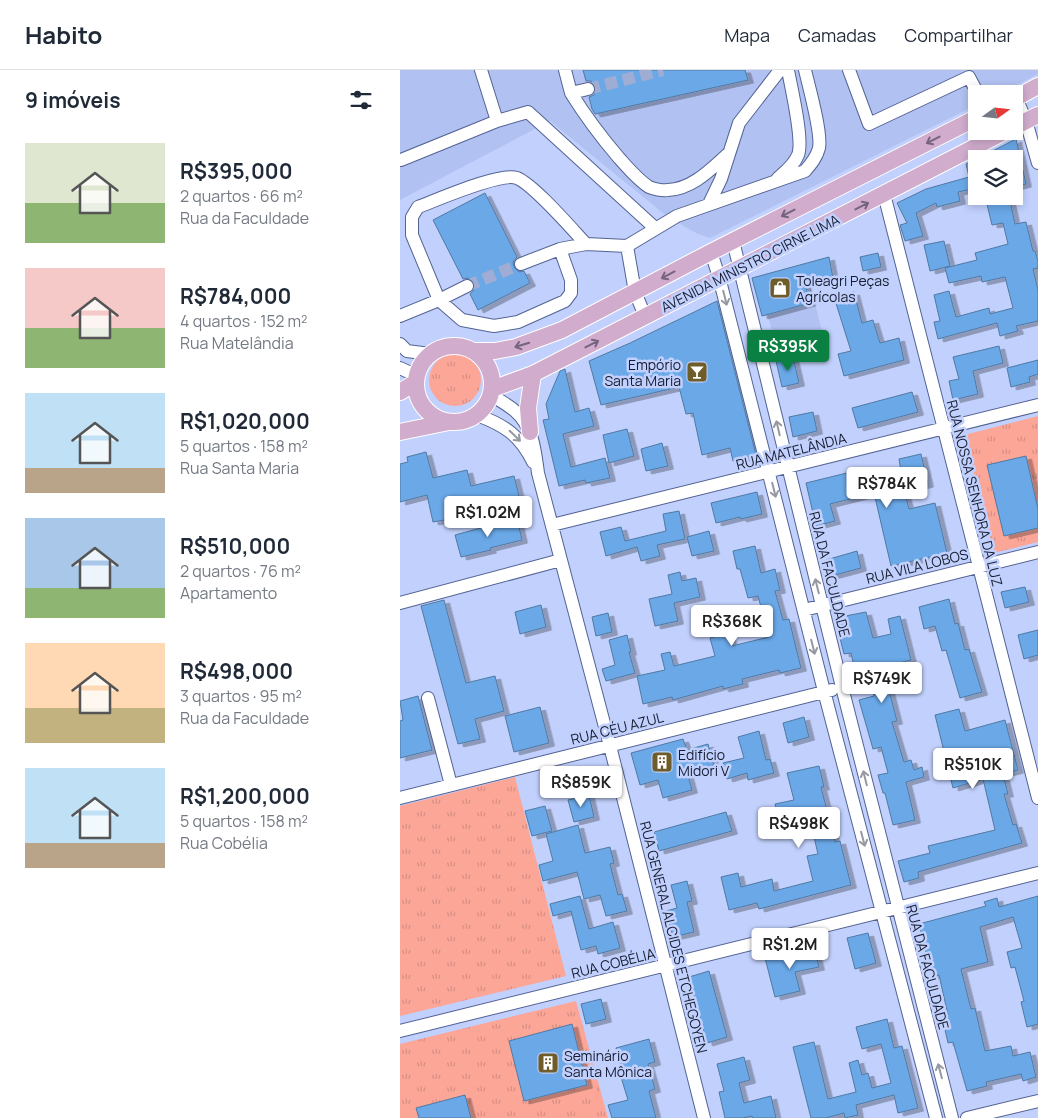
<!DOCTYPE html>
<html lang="pt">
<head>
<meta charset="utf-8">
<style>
  body { margin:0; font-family:Manrope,sans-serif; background:#f2f2f3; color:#1f2937; height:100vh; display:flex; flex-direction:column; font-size:19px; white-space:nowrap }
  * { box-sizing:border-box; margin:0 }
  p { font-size:16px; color:#747a83 }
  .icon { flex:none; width:28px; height:28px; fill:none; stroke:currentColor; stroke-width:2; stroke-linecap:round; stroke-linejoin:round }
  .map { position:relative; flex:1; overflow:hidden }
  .sheet { display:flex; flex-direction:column; background:#fff; width:400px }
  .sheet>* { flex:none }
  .needle { width:32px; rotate:75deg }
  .buttons { position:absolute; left:568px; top:15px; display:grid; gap:10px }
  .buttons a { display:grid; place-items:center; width:55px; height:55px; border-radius:0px; background:#fff; box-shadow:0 2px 8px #0003; font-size:25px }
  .price { position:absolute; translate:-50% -42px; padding:0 11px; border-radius:5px; background:#fff; color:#222; font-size:16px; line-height:32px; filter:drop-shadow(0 1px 2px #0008) }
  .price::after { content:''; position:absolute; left:50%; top:30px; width:15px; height:11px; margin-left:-8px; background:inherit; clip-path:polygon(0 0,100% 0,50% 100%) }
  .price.current { background:#0b8043; color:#fff }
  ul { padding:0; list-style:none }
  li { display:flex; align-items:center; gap:15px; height:125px; padding:0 25px }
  li span { display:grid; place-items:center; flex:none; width:140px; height:100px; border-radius:0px; color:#555 }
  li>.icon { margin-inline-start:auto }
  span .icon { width:60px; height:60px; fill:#fffc; stroke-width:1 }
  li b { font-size:21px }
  h2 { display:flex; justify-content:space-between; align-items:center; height:60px; padding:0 25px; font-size:21px }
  header { display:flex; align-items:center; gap:30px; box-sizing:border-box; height:70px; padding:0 25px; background:#fff; border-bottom:1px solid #e0e1e3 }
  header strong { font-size:24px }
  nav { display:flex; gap:28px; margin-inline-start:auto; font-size:18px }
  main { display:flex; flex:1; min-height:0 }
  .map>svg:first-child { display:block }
  .built { fill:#b1c1f1 }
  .grass { fill:url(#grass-tufts) }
  .building { fill:#6aa8e7; stroke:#5079a3; filter:url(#shadow) }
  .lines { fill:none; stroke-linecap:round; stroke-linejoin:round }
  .minor-tunnel { stroke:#9facd3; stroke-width:12; stroke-dasharray:12 6; stroke-linecap:butt }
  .minor-casing { stroke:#536393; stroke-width:14 }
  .major-casing { stroke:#fff; stroke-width:18 }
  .minor { stroke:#fff; stroke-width:12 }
  .major { stroke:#d1accd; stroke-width:16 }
  .oneway { stroke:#74647e }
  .oneway2 { stroke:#9699a2 }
  .labels { text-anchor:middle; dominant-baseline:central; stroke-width:5; stroke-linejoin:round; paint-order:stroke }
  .street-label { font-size:14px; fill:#161c30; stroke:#c1d0fc }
  .poi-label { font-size:14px; fill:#161c30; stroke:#c1d0fc; text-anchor:start }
</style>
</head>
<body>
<header>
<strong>Habito</strong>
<nav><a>Mapa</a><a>Camadas</a><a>Compartilhar</a></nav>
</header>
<main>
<section class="sheet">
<h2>9 imóveis<svg class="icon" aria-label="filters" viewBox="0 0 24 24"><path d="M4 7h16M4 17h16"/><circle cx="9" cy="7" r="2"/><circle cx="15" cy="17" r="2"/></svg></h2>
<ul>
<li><span style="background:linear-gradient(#dfe7d0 60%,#8fb573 0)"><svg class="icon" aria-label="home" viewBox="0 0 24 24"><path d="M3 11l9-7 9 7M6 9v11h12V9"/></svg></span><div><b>R$395,000</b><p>2 quartos · 66 m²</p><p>Rua da Faculdade</p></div></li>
<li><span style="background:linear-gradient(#f6c9c9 60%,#8fb573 0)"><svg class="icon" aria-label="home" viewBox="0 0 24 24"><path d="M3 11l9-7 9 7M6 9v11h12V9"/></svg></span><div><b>R$784,000</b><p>4 quartos · 152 m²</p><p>Rua Matelândia</p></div></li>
<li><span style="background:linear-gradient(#bfe0f5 75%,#b9a48a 0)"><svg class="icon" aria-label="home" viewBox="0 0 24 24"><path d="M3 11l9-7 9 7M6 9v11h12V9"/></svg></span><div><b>R$1,020,000</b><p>5 quartos · 158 m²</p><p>Rua Santa Maria</p></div></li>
<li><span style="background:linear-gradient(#a9c7e8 70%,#8fb573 0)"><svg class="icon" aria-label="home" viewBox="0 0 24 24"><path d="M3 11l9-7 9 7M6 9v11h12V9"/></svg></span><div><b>R$510,000</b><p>2 quartos · 76 m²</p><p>Apartamento</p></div></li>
<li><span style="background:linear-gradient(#ffd9b3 65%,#c2b280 0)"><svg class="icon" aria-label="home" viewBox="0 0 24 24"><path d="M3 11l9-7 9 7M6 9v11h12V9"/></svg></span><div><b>R$498,000</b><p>3 quartos · 95 m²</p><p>Rua da Faculdade</p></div></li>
<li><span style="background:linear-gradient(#bfe0f5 75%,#b9a48a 0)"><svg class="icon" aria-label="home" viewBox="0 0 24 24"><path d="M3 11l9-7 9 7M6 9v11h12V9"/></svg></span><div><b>R$1,200,000</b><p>5 quartos · 158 m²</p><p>Rua Cobélia</p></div></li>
</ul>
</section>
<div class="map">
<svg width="638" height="1048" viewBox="0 0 638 1048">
  <defs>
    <pattern id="grass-tufts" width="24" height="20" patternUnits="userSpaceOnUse" patternTransform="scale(1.25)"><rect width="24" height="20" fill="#fca698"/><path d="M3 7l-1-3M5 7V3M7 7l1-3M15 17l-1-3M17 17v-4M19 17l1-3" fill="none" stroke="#d78e83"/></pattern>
    <filter id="shadow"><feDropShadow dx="5.5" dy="3" stdDeviation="0" flood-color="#0004"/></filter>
  </defs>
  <rect width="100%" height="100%" fill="#c1d0fc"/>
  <path class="built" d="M0,0H638V4L599,24H576V35L310,168L298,164L269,148L150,51L0,130Z
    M407,203L422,261L376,276L360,214Z"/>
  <path class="grass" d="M29 310a26 26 0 1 1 52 0a26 26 0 1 1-52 0Z
    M638,346V472L594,483L564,365Z
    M115,707L166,906L0,946V736Z
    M176,931L208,1048H0V974Z"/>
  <path class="building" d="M183,0H345L348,10L195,44L192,39L189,27L194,25L196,17L191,11H186Z
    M616,69L626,114L614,117V89H577Z
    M576,89V120H572V119L558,122L560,131L537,137L536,133L516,143L523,166L505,171L500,155L507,153L497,133L526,119L569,107L566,94Z
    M85,123L117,187L113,192L114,197L119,202L124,201L130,213L78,240L70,224L74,220V213L68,208L63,209L33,150Z
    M585,126H609L615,154L626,152L633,181H635L638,191V198L633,199L638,220V251L616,256L618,261L600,266L597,253L538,269L534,252L540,251L534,225L549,221L556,247L589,238L590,244L613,238L605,207L582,212L581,206L549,213L545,198L577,190L575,183L608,174L603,153L592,155Z
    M544,171L550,196L530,201L524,175Z
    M478,183L481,197L463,201L460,187Z
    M429,187L433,208L405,214L410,233L362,246L352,208Z
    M454,222L462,253L473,250L480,273L499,268L504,290L444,306L438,284L451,281L434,227Z
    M317,231L356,385L333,391L330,378L302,385L293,343L286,344L279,317L201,335L189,291L230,273Z
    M411,265L414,280L394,285L391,270Z
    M599,276L603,293L573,301L578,324L553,330L549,311L559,309L553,287Z
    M393,287L399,313L382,317L376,291Z
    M638,290V304L629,307L630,312L611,317L607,298Z
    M165,299L175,342L189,338L194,356L163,364L171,397L205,388L210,408L186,413L185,410L159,416L143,350L149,349L146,334L160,301Z
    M512,322L518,342L458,358L452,338Z
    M413,342L417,361L393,367L389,347Z
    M227,359L234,386L209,393L203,365Z
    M262,373L268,396L246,401L241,379Z
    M26,382L33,408L67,400L71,416L114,406L119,426L48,444L50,449L33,452L27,425L0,432V394L8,392L7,387Z
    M521,384L528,414L504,420L509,439L535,433L547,483L491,496L474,423L430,434L435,451L416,456L406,413L463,399L466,409L501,401L499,389Z
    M626,386L638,439V458L604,466L587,395Z
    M357,422L362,444L341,449L340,447L316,453L311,433Z
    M279,441L285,469L257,475L260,486L241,491L237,477L206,486L200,462L221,457L225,471L266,461L263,444Z
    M117,448L122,470L90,478L91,480L61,487L55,465Z
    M309,461L314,481L292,486L287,467Z
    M355,476L361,503L375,499L380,520L375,521L383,550L389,549L401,598L380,603L379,600L342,609L343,614L323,619V616L273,630L272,627L243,634L237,606L265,600L261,584L270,582L274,596L315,586L310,568L329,563L332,576L369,567L358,526L348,528L340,499H337L333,481Z
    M457,481L461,498L431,506L426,490Z
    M280,502L282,511L296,508L300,527L274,533L278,551L255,556L249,529L272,524L268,505Z
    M625,517L629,532L605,538L601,522Z
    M549,529L555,554L558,553L565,580L569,579L582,622L560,628L546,580L542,581L535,556L524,559L519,537Z
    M44,530L66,613L95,606L104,641L75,649L80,669L58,674L21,536Z
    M141,535L146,557L120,564L115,542Z
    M466,542L473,568L491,564L488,549L500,546L511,590L483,597L497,651L492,652L504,692L511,690L514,700L522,697L524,707L506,712L515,750L493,755L485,723H483L478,705L488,703L481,677L473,679L459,630L474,626L467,598L455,601L451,583L444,584L435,548Z
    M208,543L212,562L196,566L192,547Z
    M638,560V585L624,589L618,565Z
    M227,565L231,582H229L235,603L206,611L202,599L215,595L209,570Z
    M18,626L32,680L0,688V651L3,650L0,631Z
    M140,637L149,673L114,682L105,646Z
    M559,639L565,661L605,650L618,700L603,704L608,724H604L613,755L616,754L622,773L518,802L519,808L504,812L498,791L530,783L528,776L595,760L583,709L553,718L535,645Z
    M404,647L409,667L388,673L383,653Z
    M359,661L366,690L370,689L374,703L348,710L347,703L327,709L323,693L344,688L338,667Z
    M283,669L287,680L308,674L314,695L287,702L292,720L263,728L258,710L240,715L231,683Z
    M419,696L424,717H421L435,772L440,771L451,815L359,839L357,833L329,840L321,807L338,803L341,817L372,809L374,821L413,811L407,786L418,784L410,750L380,756L375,734L394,730L387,703Z
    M189,725L194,747L174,752L168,730Z
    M145,736L152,761L132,766L125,741Z
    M326,742L332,761L259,781L254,762Z
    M178,755L185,783L210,777L214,793L210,794L218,825L222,824L227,841L206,846L200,825L184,829L177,802L143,811L139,795L153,791L146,764Z
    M287,811L292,831L287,832L294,862L273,867L266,841L277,838L271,815Z
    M180,826L189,859L213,852L220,878L198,884L196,876L181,880L171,841L153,846L150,834Z
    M638,826V954L627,957L621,932L624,931L615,897L611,898L607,882L622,878L613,847L580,857L588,892L561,899L571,939L575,938L585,981L611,976L613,986L630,982L636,1007L623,1011L621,1004L586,1012L587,1016L567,1021L553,972L548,973L542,946L548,945L539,905L532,906L519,854L586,836L584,832L597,828L599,837Z
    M468,863L476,893L455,899L447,868Z
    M414,877L419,897L395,902L400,921L375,927L365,888Z
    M309,901L327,967L307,973L289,907Z
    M201,929L206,949L186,954L181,934Z
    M487,949L494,978L502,976L518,1038L498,1043L494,1025L456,1035L458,1045L445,1048L444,1043L426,1048H411L393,977L414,972L428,1029L456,1022L449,993L458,990L462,1005L468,1003L472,1018L491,1013L481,974L462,979L456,957Z
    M172,954L187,1015L124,1031L109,971Z
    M249,969L255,992L248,994L255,1019L249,1021L256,1048H212L208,1035L228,1030L221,1007H224L216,978Z
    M344,987L350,1010L339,1013L344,1033L371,1026L376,1048H353L352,1046L343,1048H325L319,1022L324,1021L317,994Z
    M65,1025L71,1048H19L16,1038Z"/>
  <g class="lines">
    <path class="minor-tunnel" d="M188,19L263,0
      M67,216L121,194"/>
    <g class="minor-casing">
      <path id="minor" d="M81,0L97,51
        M165,0L171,23L188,19
        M449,0L469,54L569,7L578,24
        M171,23C186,47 201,67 219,88C228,98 238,110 249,117C253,119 263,121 268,120C293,119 312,98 329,83
        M616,28L626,51L638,93
        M1,90L97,51L128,42L255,158
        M378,108C386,101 394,95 398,85C404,71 391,17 388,0
        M484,124L638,728
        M309,134L321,109L339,53L380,0
        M333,171L442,617L552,1048
        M160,179L171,210V223L165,231L118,252L94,256L62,250L39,230L12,165V147L18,137C37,130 100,102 117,108C134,115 171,158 186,174
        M311,182L319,207L424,621L536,1048
        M121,194L160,179L186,174L227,176
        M0,246L39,230L67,216
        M245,246L235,222L227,176L277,146L405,101C411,94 417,87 419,78C422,63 409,17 405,0
        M0,274L7,281L30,284
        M0,298L17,306
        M91,325C99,330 108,335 115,341C133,356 135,381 138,403L210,676L304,1048
        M77,345C104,355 120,365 133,392
        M152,455L638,335
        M0,533L161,490
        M404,540L638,482
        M28,628L51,715
        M0,728L432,620
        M0,961L638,803
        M567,1048L638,1031"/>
    </g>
    <g class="major-casing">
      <path id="major" d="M614,29L638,16
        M614,57L638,45
        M16 314a38 38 0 1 1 76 0a38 38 0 1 1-76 0Z
        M75,281H95L116,277L162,260L311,182L576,48
        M92,319L133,304L606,61
        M0,322L16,312
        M0,362L49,352
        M130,362L128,338L133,304"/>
    </g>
    <use href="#minor" class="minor"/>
    <use href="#major" class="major"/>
  </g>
  <defs><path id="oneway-shaft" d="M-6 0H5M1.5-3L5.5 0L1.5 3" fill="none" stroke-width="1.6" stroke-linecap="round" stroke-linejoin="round" transform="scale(1.25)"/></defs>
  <g class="oneway">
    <use href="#oneway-shaft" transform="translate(533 70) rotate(153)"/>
    <use href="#oneway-shaft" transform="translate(462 136) rotate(-27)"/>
    <use href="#oneway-shaft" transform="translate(388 143) rotate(153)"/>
    <use href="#oneway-shaft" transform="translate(268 205) rotate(152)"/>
    <use href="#oneway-shaft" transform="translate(192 274) rotate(-27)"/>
    <use href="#oneway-shaft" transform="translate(122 275) rotate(163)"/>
  </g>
  <g class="oneway2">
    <use href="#oneway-shaft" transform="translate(325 228) rotate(76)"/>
    <use href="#oneway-shaft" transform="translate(378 358) rotate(-103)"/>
    <use href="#oneway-shaft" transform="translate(115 366) rotate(44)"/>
    <use href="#oneway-shaft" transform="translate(374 420) rotate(76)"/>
    <use href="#oneway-shaft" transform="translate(417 516) rotate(-104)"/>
    <use href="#oneway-shaft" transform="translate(413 577) rotate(76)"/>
    <use href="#oneway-shaft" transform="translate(465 708) rotate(-104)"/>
    <use href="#oneway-shaft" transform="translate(463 769) rotate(75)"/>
    <use href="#oneway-shaft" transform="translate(540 1001) rotate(-105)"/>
  </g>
  <defs>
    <g id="shop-square" transform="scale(1.125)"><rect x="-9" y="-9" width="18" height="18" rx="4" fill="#6e5c2b" stroke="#c1d0fc"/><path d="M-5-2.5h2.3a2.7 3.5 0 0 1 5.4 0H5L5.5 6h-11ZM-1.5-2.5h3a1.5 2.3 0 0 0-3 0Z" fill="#fff"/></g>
    <g id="bar-square" transform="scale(1.125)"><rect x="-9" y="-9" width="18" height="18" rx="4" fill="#6e5c2b" stroke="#c1d0fc"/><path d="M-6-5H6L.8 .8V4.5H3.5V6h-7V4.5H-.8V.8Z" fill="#fff"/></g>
    <g id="building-square" transform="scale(1.125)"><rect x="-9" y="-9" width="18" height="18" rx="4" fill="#6e5c2b" stroke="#c1d0fc"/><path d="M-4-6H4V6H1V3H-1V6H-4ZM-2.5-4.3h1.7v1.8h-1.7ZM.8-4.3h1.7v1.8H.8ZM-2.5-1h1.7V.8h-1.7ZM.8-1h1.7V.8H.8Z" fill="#fff"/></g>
  </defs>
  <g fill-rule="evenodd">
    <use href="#shop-square" x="380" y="218"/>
    <use href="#bar-square" x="297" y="302"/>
    <use href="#building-square" x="262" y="692"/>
    <use href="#building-square" x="148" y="993"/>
  </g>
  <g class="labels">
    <g class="street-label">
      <text transform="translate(350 193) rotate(-27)">AVENIDA MINISTRO CIRNE LIMA</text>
      <text transform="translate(391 381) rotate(-14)">RUA MATELÂNDIA</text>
      <text transform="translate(575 423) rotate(76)">RUA NOSSA SENHORA DA LUZ</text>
      <text transform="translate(517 496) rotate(-14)">RUA VILA LOBOS</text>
      <text transform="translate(430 504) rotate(76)">RUA DA FACULDADE</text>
      <text transform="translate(217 658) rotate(-14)">RUA CÉU AZUL</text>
      <text transform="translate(274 867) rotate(76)">RUA GENERAL ALCIDES ETCHEGOYEN</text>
      <text transform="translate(213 893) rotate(-14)">RUA COBÉLIA</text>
      <text transform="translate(528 897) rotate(75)">RUA DA FACULDADE</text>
    </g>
    <g class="poi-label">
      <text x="396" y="210">Toleagri Peças<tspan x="396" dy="16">Agrícolas</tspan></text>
      <text x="281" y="294" text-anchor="end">Empório<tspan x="281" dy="16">Santa Maria</tspan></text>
      <text x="278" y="684">Edifício<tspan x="278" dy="16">Midori V</tspan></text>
      <text x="164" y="985">Seminário<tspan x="164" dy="16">Santa Mônica</tspan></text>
    </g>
  </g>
</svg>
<div class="buttons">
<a><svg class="needle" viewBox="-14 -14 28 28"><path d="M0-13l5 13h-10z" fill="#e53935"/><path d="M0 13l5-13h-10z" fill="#747a83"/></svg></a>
<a><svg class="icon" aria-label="layers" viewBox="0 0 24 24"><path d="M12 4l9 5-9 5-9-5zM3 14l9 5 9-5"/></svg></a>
</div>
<b class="price current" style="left:388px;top:302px">R$395K</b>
<b class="price" style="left:487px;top:439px">R$784K</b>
<b class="price" style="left:88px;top:468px">R$1.02M</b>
<b class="price" style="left:332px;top:577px">R$368K</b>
<b class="price" style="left:482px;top:634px">R$749K</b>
<b class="price" style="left:573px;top:720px">R$510K</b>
<b class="price" style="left:181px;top:738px">R$859K</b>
<b class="price" style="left:399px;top:779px">R$498K</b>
<b class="price" style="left:390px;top:900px">R$1.2M</b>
</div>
</main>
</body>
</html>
